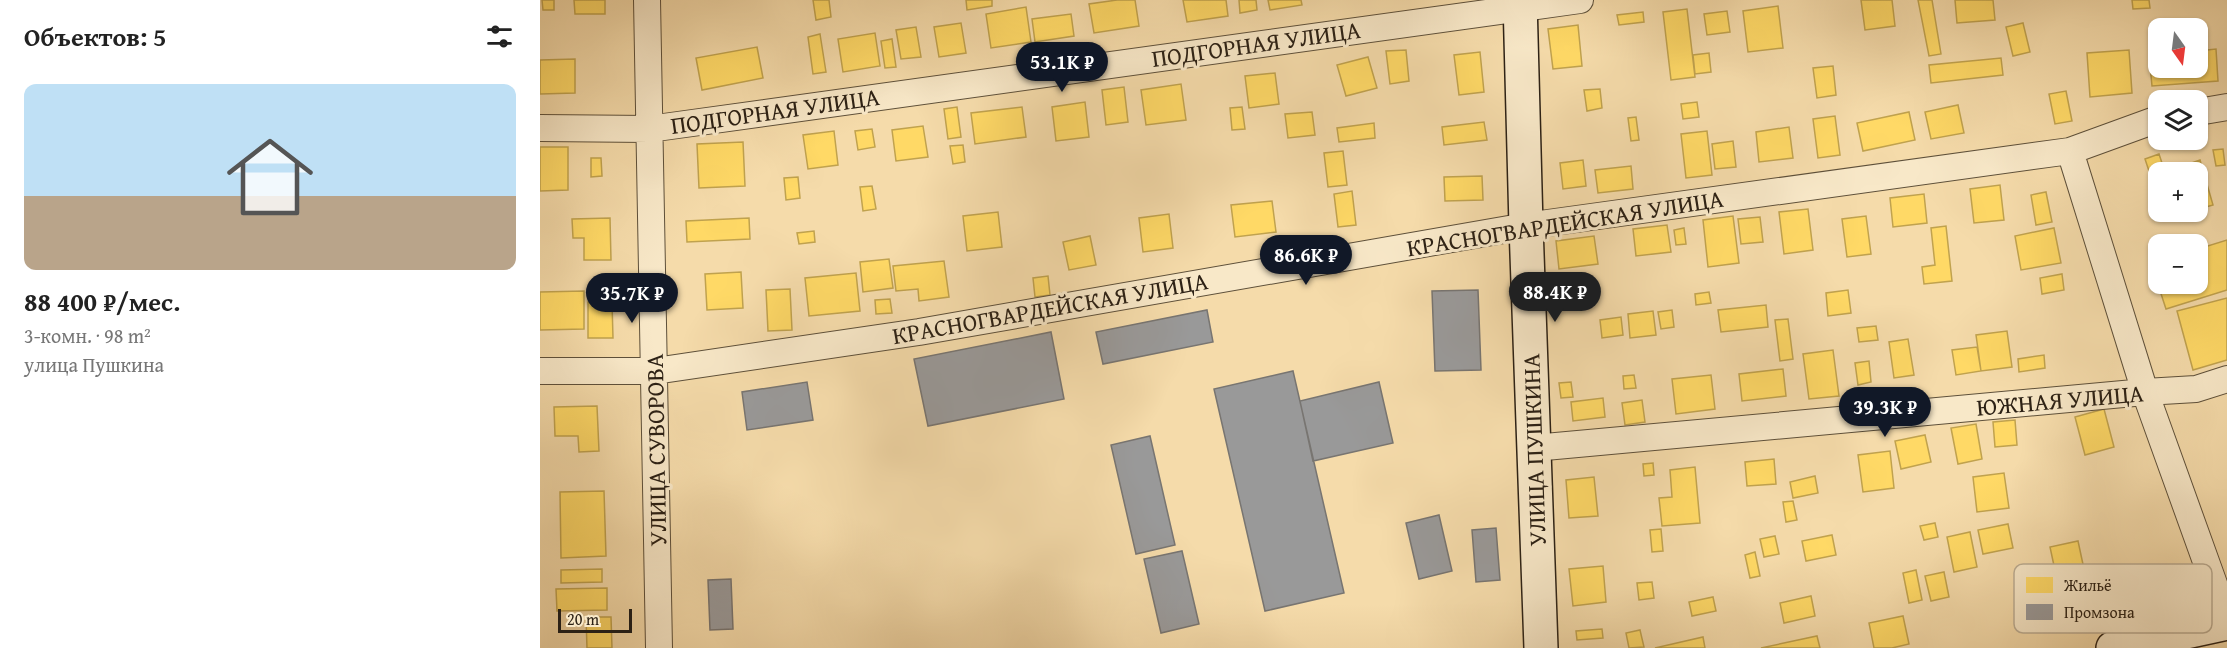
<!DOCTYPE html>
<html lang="ru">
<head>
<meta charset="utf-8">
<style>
  body { margin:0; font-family:"Gentium Book Plus",serif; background:#f6f6f6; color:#222; height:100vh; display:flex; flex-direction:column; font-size:22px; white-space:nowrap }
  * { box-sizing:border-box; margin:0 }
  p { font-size:20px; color:#767676 }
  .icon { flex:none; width:33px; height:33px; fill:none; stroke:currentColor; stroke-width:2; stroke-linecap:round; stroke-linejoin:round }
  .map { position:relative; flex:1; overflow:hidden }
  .panel { display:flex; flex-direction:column; background:#fff; width:540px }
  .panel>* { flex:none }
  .needle { width:39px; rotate:166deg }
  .fabs { position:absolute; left:1608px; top:18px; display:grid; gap:12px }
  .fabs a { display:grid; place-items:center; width:60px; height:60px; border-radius:12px; background:#fff; box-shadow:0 2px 4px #0004; font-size:30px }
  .scale { position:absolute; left:18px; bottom:15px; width:74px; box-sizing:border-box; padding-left:6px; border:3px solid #2c2115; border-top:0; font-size:16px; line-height:21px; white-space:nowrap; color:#2c2115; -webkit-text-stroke:4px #f8e8c8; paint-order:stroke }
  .price { position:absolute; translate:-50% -51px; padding:0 14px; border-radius:21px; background:#111827; color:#fff; font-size:20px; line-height:39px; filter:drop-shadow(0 2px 3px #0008) }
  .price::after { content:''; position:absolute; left:50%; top:36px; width:18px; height:14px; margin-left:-9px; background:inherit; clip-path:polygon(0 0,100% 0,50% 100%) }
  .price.selected { background:#222; color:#fff }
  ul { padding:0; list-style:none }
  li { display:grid; align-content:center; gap:12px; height:318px; padding:0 24px }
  li span { display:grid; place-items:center; height:186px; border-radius:12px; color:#555 }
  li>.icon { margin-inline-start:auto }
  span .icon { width:108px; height:108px; fill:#fffc; stroke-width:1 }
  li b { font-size:26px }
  h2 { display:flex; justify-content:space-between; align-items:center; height:72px; padding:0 24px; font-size:26px }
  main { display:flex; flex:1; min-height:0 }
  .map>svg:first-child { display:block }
  .homes { fill:#ffd966; stroke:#c0a24e; stroke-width:1.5 }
  .industry { fill:#999; stroke:#787571; stroke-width:1.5 }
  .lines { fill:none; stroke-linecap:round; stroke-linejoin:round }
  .street-casing { stroke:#5e503a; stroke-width:28 }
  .secondary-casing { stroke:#2c2115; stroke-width:36 }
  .street { stroke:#f8e8c8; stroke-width:26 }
  .secondary { stroke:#f8e8c8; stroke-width:33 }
  .labels { text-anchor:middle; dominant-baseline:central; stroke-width:6; stroke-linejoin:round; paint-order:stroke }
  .street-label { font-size:24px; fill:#2c2115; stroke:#f8e8c8 }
  .key { fill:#f8e8c8; stroke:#bbac92; stroke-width:1.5 }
  .key-label { font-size:16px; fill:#2c2115 }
</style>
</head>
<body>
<main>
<section class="panel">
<h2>Объектов: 5<svg class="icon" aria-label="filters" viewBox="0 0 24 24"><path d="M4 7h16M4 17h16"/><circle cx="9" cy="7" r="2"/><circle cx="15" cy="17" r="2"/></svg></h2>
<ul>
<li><span style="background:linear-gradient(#bfe0f5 60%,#b9a48a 0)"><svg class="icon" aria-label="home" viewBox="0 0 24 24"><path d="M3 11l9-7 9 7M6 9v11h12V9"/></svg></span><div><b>88 400 ₽/мес.</b><p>3-комн. · 98 m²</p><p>улица Пушкина</p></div></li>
</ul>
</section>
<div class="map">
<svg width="1687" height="648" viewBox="0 0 1687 648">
  <rect width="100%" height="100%" fill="#f5dbaa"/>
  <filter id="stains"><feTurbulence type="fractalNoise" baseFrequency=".00333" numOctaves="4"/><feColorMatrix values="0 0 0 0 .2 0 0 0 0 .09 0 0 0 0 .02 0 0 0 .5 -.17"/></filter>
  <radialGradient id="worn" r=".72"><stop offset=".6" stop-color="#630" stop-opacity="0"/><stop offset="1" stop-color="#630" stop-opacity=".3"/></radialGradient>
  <path class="homes" d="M2,0H14V10H3Z
    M34,0H65V14H35Z
    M273,0H289L291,17L276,20Z
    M426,0H452V6L427,10Z
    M577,0H595L599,26L554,33L549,4Z
    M643,0H686L688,16L647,22Z
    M699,0H716L717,10L700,13Z
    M728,0H761L762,5L730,10Z
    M1321,0H1352L1355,26L1325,30Z
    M1378,0H1392L1401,54L1389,56Z
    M1415,0H1453L1455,20L1417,23Z
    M1592,0H1609L1610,8L1593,9Z
    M1238,6L1243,48L1208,52L1203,11Z
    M486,7L491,42L451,48L446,14Z
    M1147,9L1155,77L1131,80L1123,12Z
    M1187,11L1190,32L1167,35L1164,14Z
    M1103,12L1104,22L1079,25L1077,15Z
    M531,14L534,36L495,42L492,19Z
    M421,23L426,53L399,57L394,27Z
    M1483,23L1490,52L1473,56L1466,27Z
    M1038,25L1042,66L1013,69L1008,29Z
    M376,27L381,57L361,59L356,30Z
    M335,33L340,66L303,72L298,39Z
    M280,34L286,72L273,74L268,37Z
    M352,39L356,67L345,68L341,41Z
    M217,47L223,78L162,90L156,58Z
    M1676,49L1678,81L1612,86L1609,55L1618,54V68H1658V51Z
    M866,50L869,81L850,84L846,51Z
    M1589,50L1592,93L1550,97L1547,53Z
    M940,52L944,92L919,95L914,55Z
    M1169,53L1171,72L1155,74L1153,55Z
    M828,57L837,88L806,96L797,65Z
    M1461,58L1463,75L1391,83L1389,65Z
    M35,59V93L0,94V60Z
    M1293,66L1296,95L1277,98L1273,68Z
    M735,73L739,104L709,108L705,76Z
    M641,84L646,120L606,125L601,90Z
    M584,87L588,122L566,125L562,90Z
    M1060,89L1062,108L1047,111L1044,90Z
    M1526,91L1532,121L1515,124L1509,94Z
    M545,102L549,137L516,141L512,107Z
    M1157,102L1159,117L1143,119L1141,104Z
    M1418,105L1424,133L1391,139L1385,112Z
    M417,107L421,137L408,139L404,109Z
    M482,107L486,137L435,144L431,113Z
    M702,107L705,129L692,130L690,108Z
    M772,112L775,135L748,138L745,114Z
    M1369,112L1375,140L1323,151L1317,123Z
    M1295,116L1300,155L1278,158L1273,119Z
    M1096,117L1099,140L1091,141L1088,118Z
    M944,122L947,140L904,145L902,127Z
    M834,123L835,138L799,142L797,128Z
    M383,126L388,157L356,161L352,130Z
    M1249,127L1253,158L1219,162L1216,132Z
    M332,129L335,147L318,150L315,131Z
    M294,131L298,165L268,169L263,135Z
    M1167,131L1172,175L1146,178L1141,134Z
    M1193,141L1196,167L1175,169L1172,144Z
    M203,142L205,186L159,188L157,144Z
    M423,145L425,162L413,164L410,146Z
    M0,147H28V190L0,191Z
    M1683,149L1685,165L1676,166L1673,150Z
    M803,151L807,185L788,187L784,153Z
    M1619,154L1625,172H1618V175L1611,177L1605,159Z
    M51,158H61L62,176L51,177Z
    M1043,160L1046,186L1023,189L1020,163Z
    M1660,160L1673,205L1659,209L1658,203V172H1648L1646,165Z
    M1091,166L1093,189L1058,193L1055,170Z
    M942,176L943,200L905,201L904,177Z
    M258,177L260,198L246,200L244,178Z
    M1460,185L1464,220L1434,223L1430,189Z
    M332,186L336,209L323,211L320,187Z
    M812,191L816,225L798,227L794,194Z
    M1506,192L1512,222L1496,225L1491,195Z
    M1384,194L1387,223L1353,227L1350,198Z
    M732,201L736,232L695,237L691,205Z
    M1268,209L1273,250L1244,254L1239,212Z
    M458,212L462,247L427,251L423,216Z
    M629,214L633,248L603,252L599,218Z
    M1193,216L1199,263L1168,267L1163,220Z
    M1326,216L1331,254L1307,257L1302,219Z
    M1220,217L1223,242L1201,244L1198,219Z
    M70,218L71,260H44V238H33L32,219Z
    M209,218L210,239L147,242L146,221Z
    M1127,225L1131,252L1096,256L1093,229Z
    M1406,226L1412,281L1384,284L1382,267L1395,265L1391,228Z
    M1144,228L1146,244L1136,245L1134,230Z
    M1514,228L1521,263L1481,270L1475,236Z
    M274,231L275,242L259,244L257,233Z
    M550,236L556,265L529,270L523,242Z
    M1054,236L1058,264L1019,269L1016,241Z
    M1687,240V290L1626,309L1611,263L1618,261V284H1658V249Z
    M349,259L353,288L323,292L320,262Z
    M404,261L409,297L379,301L378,289L356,291L353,266Z
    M201,272L203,308L167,310L165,274Z
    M316,273L320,311L269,316L265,278Z
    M1522,274L1524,290L1502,294L1500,278Z
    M508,276L510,295L495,297L493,278Z
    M250,289L252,330L228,331L226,290Z
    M1308,290L1311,313L1288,316L1286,293Z
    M44,291V329L0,330V292Z
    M1169,292L1171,303L1156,305L1155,294Z
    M1687,298V360L1653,370L1637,311Z
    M350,299L352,313L336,314L335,300Z
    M48,302H72L73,338H48Z
    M1226,305L1228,327L1181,332L1178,310Z
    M1132,310L1134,327L1121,329L1118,312Z
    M1113,311L1116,335L1090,338L1088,314Z
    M1081,317L1083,335L1062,338L1060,320Z
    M1248,319L1253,359L1240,361L1235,320Z
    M1336,326L1338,340L1319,342L1317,328Z
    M1467,331L1472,367L1441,371L1436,335Z
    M1368,339L1374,375L1354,378L1349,342Z
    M1437,347L1441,371L1416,375L1412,350Z
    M1293,350L1299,396L1269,399L1263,354Z
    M1504,355L1505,368L1479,372L1478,359Z
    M1329,361L1331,382L1318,385L1315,363Z
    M1243,369L1246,396L1202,401L1199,374Z
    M1094,375L1096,388L1084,389L1083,376Z
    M1171,375L1175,409L1136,414L1132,379Z
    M1031,382L1033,397L1021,398L1019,383Z
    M1063,398L1065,417L1033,421L1031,402Z
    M1102,400L1105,422L1085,425L1082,403Z
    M57,406L59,451L39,452L38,436H15L14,407Z
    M1564,409L1574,447L1545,455L1535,417Z
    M1475,420L1477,445L1455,447L1453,422Z
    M1436,424L1442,459L1418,464L1411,428Z
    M1385,435L1391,462L1361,469L1355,441Z
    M1350,451L1354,488L1323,492L1318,455Z
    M1234,459L1236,484L1207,486L1205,462Z
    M1113,463L1114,475L1104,476L1103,464Z
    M1155,467L1160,523L1122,526L1119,498L1132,497L1130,470Z
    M1464,473L1469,508L1437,512L1433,477Z
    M1275,476L1278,493L1253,498L1250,482Z
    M1054,477L1058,516L1029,518L1026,480Z
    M64,491L66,556L21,558L20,492Z
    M1253,501L1257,520L1246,522L1243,502Z
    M1395,523L1398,537L1384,540L1380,526Z
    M1468,524L1473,548L1443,554L1438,530Z
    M1121,529L1123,551L1112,552L1110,530Z
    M1430,532L1437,567L1414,572L1407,537Z
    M1292,535L1296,555L1266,561L1262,541Z
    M1235,536L1239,554L1224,557L1220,539Z
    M1538,541L1544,569L1516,575L1510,547Z
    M1215,552L1220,576L1210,578L1205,555Z
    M1063,566L1066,602L1033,606L1029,569Z
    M62,569V582L21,583V570Z
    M1376,570L1382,600L1369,603L1363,573Z
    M1404,572L1409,597L1391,601L1385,576Z
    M1112,582L1114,598L1099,600L1097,583Z
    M67,588V610L17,611L16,589Z
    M1271,596L1275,616L1244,623L1240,603Z
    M1173,597L1176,611L1152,616L1149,602Z
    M1363,616L1369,644L1352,648H1334L1329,623Z
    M46,617H71L72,648H47Z
    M1062,629L1063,638L1037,640L1036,631Z
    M1100,630L1104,647L1089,648L1086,633Z
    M1277,636L1280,648H1221Z
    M1163,637L1165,648H1115Z"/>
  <path class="industry" d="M938,290L941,370L895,371L892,291Z
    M667,310L673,342L563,364L556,332Z
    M511,332L524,399L388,426L374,359Z
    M753,371L804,593L725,611L674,389Z
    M267,382L273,420L207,430L202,392Z
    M839,382L853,443L773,461L760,401Z
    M610,436L635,545L596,554L571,445Z
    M899,515L912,571L879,579L866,523Z
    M956,528L960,580L936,582L932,530Z
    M642,551L659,624L621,633L604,559Z
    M191,579L193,629L170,630L168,580Z"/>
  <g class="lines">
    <g class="street-casing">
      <path id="street" d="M107,0L119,648
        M1658,112L1687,107
        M0,128L109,129L1040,0
        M1530,151L1605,392L1687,620
        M0,371H115L379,332L986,226L1530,151L1618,119
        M994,448L1605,392L1656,389L1687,379"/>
    </g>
    <g class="secondary-casing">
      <path id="secondary" d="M980,0L986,226L1001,648
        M1573,648L1687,623"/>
    </g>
    <use href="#street" class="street"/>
    <use href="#secondary" class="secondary"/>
  </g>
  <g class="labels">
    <g class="street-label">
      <text transform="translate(716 44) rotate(-8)">ПОДГОРНАЯ УЛИЦА</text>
      <text transform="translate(235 111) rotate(-8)">ПОДГОРНАЯ УЛИЦА</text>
      <text transform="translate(1025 223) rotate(-9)">КРАСНОГВАРДЕЙСКАЯ УЛИЦА</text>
      <text transform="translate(510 308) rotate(-10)">КРАСНОГВАРДЕЙСКАЯ УЛИЦА</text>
      <text transform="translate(1520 400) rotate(-5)">ЮЖНАЯ УЛИЦА</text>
      <text transform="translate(116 450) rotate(-91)">УЛИЦА СУВОРОВА</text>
      <text transform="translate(994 450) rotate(-92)">УЛИЦА ПУШКИНА</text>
    </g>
  </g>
  <rect x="1474" y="564" width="198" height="69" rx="9" class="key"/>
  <rect x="1486" y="577" width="27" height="16" fill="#ffd966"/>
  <rect x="1486" y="604" width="27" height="16" fill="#999"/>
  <g class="key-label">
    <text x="1524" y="591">Жильё</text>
    <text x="1524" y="618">Промзона</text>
  </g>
  <rect width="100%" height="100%" filter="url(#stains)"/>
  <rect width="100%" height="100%" fill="url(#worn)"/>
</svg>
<div class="fabs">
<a><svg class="needle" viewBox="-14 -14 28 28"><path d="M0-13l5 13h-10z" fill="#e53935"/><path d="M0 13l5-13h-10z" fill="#767676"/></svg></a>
<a><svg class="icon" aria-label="layers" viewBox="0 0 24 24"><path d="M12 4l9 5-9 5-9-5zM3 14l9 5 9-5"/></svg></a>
<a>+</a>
<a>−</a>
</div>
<div class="scale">20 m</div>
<b class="price" style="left:522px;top:93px">53.1K ₽</b>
<b class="price" style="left:766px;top:286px">86.6K ₽</b>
<b class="price selected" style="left:1015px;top:323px">88.4K ₽</b>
<b class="price" style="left:92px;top:324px">35.7K ₽</b>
<b class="price" style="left:1345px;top:438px">39.3K ₽</b>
</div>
</main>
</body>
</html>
